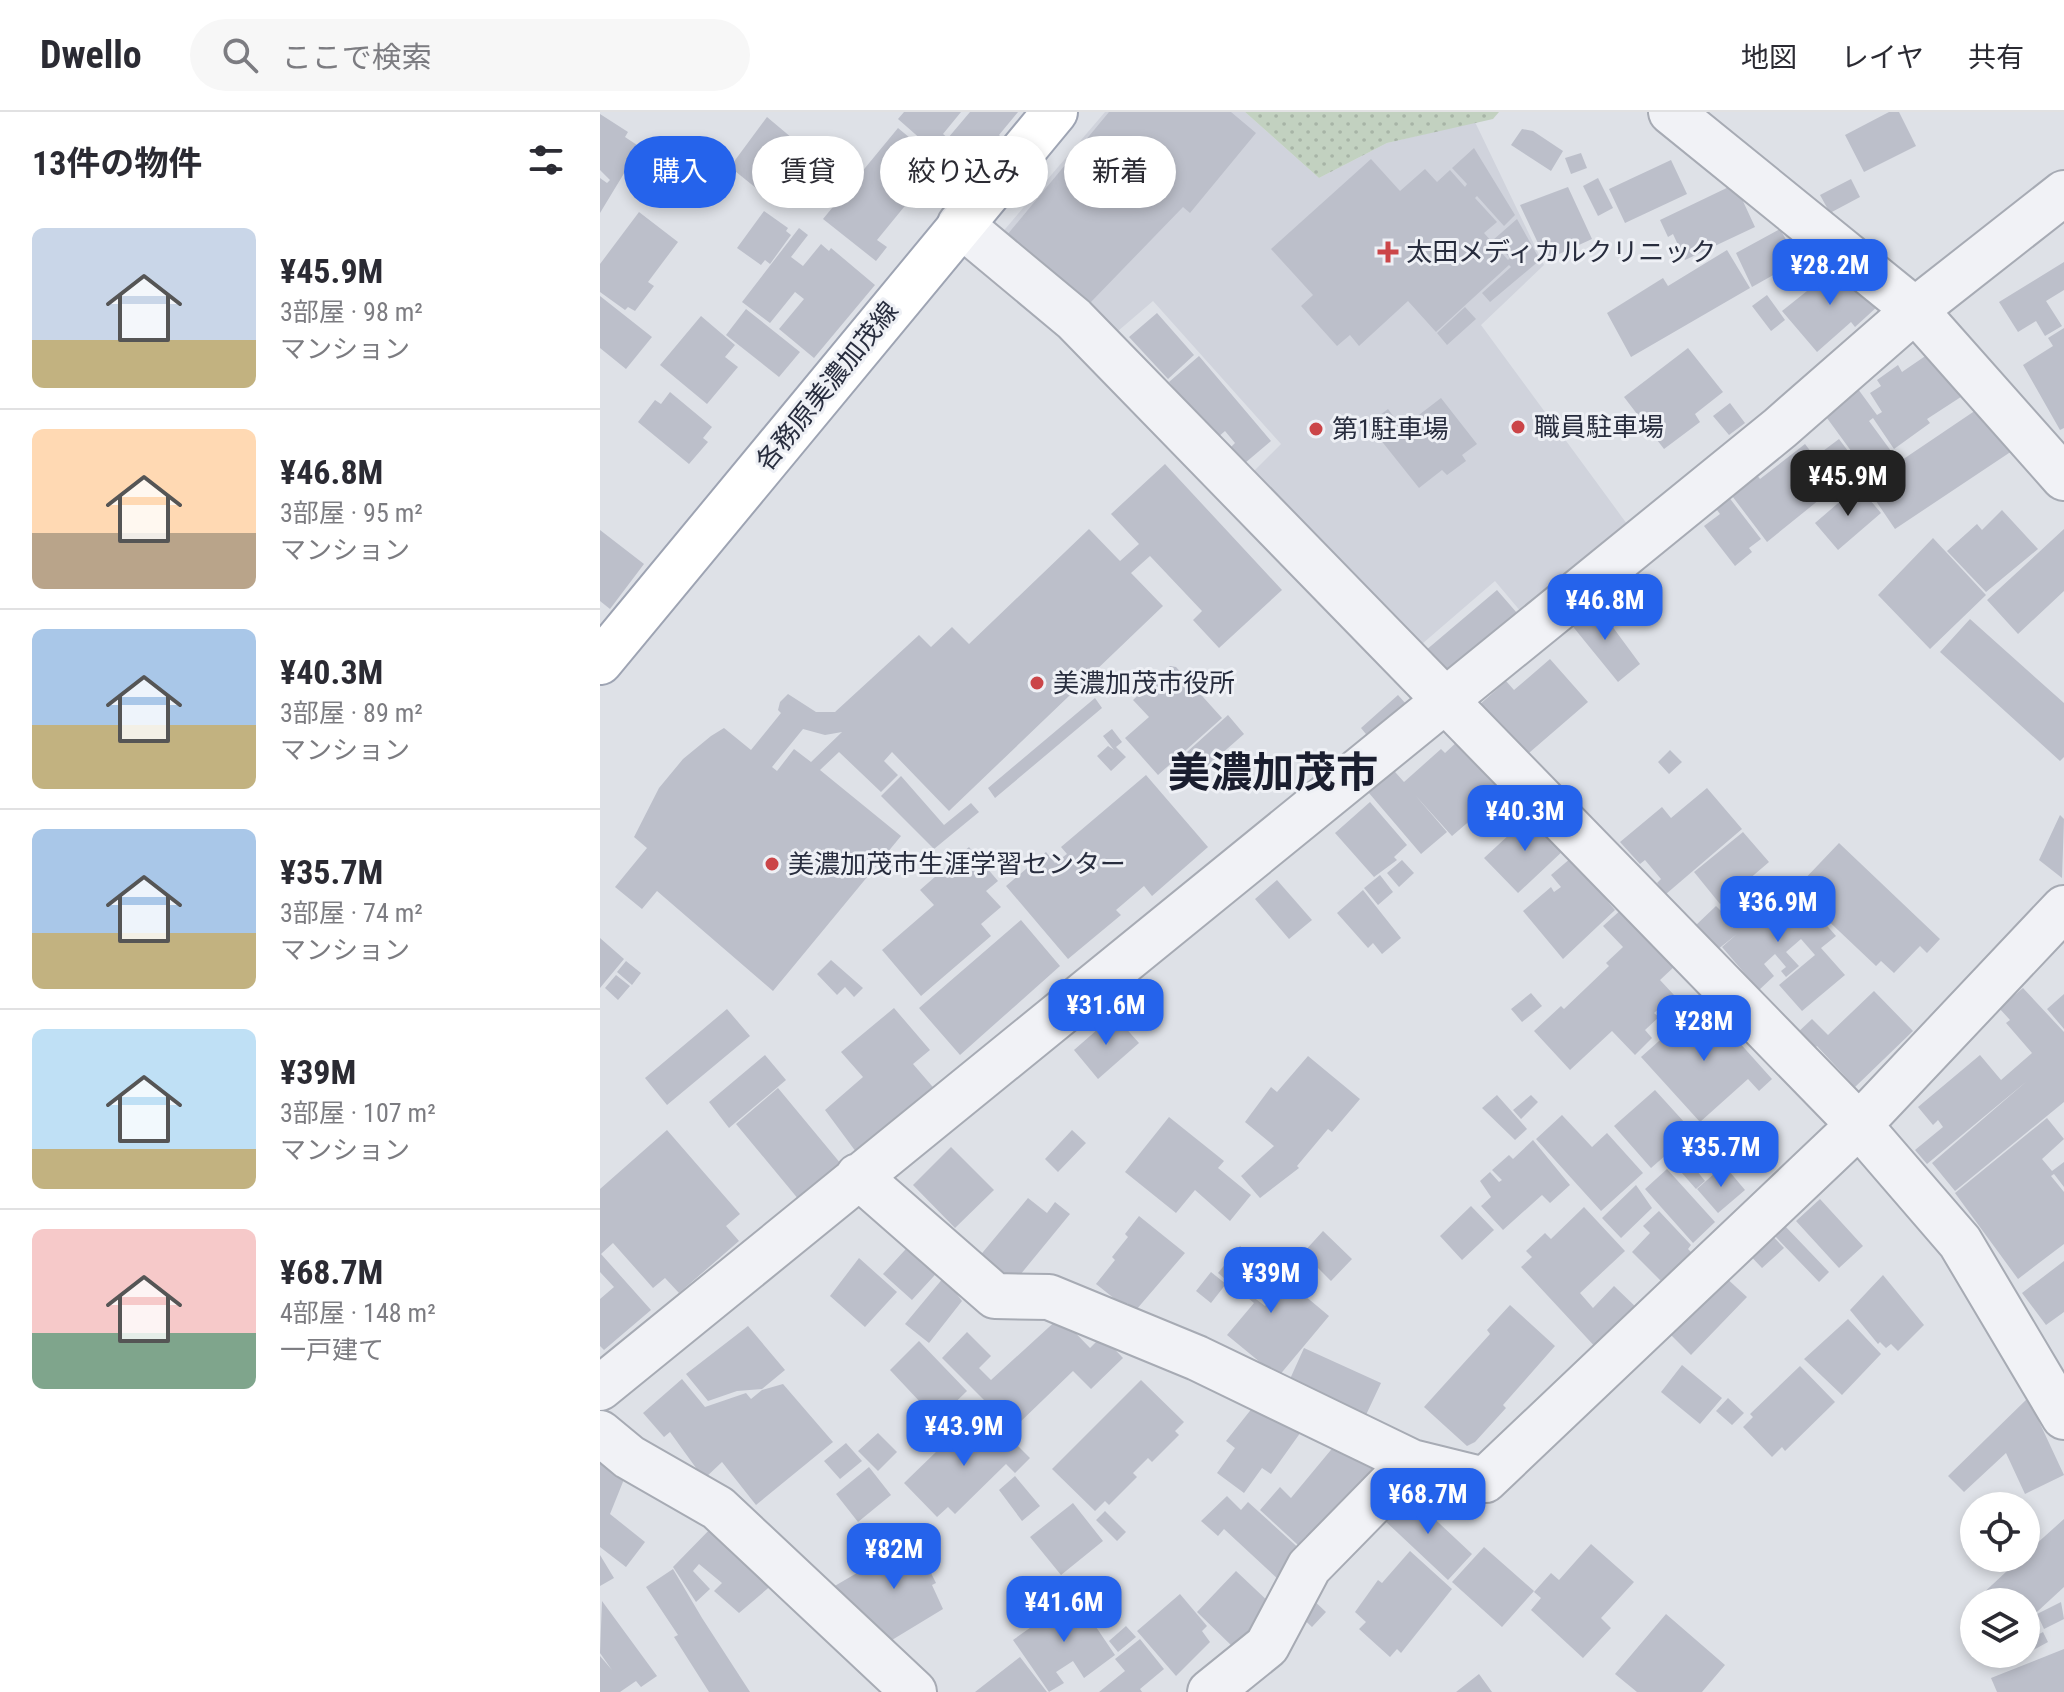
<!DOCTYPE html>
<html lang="ja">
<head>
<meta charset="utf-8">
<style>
  body { margin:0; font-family:"Roboto Condensed","Noto Sans JP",sans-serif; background:#f7f7f7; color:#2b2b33; height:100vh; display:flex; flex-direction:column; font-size:30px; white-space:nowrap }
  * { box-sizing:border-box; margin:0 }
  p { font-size:26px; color:#7c7c81 }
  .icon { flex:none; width:44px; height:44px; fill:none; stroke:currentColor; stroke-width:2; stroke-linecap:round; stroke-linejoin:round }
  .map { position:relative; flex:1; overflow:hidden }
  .panel { display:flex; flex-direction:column; background:#fff; width:600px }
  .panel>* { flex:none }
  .banner { position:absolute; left:24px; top:24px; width:760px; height:72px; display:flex; gap:16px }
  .fabs { position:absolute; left:1360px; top:1380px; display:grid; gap:16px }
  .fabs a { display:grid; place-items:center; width:80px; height:80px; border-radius:50%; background:#fff; box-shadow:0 4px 12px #0003; font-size:40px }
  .price { position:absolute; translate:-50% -68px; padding:0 18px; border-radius:16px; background:#2563eb; color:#fff; font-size:26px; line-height:52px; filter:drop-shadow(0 2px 4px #0008) }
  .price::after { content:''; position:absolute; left:50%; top:48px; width:24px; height:18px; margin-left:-12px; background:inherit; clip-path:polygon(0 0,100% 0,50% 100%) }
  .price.selected { background:#222; color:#fff }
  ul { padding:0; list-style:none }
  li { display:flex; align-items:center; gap:24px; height:200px; padding:0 32px }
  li+li { border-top:2px solid #e1e1e2 }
  li span { display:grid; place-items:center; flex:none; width:224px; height:160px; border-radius:12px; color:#555 }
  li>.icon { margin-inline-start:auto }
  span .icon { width:96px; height:96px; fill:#fffc; stroke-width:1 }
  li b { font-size:34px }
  h2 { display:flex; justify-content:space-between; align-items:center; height:96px; padding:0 32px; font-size:34px }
  .chip { padding:0 28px; border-radius:36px; background:#fff; box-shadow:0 4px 12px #0003; font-size:28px; line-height:72px }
  .chip.selected { background:#2563eb; color:#fff }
  header { display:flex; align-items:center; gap:48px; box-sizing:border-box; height:112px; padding:0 40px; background:#fff; border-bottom:2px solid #e1e1e2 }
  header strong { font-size:38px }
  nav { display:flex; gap:44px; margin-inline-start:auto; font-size:28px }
  .search { width:560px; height:72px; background:#f7f7f7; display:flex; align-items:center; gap:20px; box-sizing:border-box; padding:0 28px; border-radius:44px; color:#7c7c81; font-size:30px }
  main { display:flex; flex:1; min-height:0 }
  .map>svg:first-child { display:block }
  .built { fill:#d0d3dc }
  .park { fill:url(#park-dots) }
  .building { fill:#bcbfca; fill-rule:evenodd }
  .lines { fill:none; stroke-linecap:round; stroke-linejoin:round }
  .minor-casing { stroke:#a7abb4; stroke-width:48 }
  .major-casing { stroke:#9ea4b3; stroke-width:48 }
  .minor { stroke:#f1f2f6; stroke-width:44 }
  .major { stroke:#fff; stroke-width:44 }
  .poi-dot { fill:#cb4548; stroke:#eef0f5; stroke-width:3 }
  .labels { text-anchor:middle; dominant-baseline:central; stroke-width:6; stroke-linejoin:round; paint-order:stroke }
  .poi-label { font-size:26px; fill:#282d3e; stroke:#eef0f5; text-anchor:start }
  .street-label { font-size:26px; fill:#282d3e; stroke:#eef0f5 }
  .town-label { font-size:42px; font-weight:bold; fill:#1a1e2f; stroke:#eef0f5 }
</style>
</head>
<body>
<header>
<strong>Dwello</strong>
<div class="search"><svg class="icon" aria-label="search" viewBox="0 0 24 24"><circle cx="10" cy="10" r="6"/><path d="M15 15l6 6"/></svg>ここで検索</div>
<nav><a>地図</a><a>レイヤ</a><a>共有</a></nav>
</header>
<main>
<section class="panel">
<h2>13件の物件<svg class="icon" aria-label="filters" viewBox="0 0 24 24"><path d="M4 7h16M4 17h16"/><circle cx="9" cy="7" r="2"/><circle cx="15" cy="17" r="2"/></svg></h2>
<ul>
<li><span style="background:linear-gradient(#c9d6e8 70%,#c2b280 0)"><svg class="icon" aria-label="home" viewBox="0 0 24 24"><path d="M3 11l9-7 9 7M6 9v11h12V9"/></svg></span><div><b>¥45.9M</b><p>3部屋 · 98 m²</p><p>マンション</p></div></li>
<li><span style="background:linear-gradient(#ffd9b3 65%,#b9a48a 0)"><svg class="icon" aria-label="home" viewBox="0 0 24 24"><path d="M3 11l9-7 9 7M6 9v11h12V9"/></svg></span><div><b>¥46.8M</b><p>3部屋 · 95 m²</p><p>マンション</p></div></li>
<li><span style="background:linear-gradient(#a9c7e8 60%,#c2b280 0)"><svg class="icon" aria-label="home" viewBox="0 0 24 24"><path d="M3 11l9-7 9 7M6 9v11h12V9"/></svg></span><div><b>¥40.3M</b><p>3部屋 · 89 m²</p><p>マンション</p></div></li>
<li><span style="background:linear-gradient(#a9c7e8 65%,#c2b280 0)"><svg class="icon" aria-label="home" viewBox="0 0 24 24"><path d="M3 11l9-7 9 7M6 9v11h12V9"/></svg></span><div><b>¥35.7M</b><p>3部屋 · 74 m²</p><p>マンション</p></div></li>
<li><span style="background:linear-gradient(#bfe0f5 75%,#c2b280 0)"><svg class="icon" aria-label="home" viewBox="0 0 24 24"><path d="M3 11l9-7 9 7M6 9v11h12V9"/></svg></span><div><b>¥39M</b><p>3部屋 · 107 m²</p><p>マンション</p></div></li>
<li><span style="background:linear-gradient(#f6c9c9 65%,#7fa58c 0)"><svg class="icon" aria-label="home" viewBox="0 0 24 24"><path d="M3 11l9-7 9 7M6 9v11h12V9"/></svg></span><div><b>¥68.7M</b><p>4部屋 · 148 m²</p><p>一戸建て</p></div></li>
</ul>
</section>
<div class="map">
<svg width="1464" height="1580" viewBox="0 0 1464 1580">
  <defs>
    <pattern id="park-dots" width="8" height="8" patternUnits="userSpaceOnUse" patternTransform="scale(2)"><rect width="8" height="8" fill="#c2d1c0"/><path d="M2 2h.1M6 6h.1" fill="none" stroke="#a7b4a6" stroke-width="1.8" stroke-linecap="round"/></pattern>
  </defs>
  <rect width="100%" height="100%" fill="#dee1e7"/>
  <path class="built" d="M505,0H645L719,66L787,31L875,10L944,153L881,213L1030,416L922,501L895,469L815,538L653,360L681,332L553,189L518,219L400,123Z"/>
  <path class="park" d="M645,0H899L893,7L787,31L719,66Z"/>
  <path class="building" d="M304,0H361L343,22L348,26L370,0H418L399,23L403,27L381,54L360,37L348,51L298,7Z
    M509,0H631L656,21L590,101L583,95L491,190L407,123Z
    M1289,0H1299L1316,34L1264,60L1245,23Z
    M0,2L28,20L25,25L40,35L0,101V66L7,71L10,68L0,58Z
    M167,5L192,26L156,76L130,55Z
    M298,16L340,51L277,128L287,135L276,149L223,107Z
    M922,17L933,19L963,39L951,59L911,33Z
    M195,28L224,51L189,95L163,75Z
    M874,36L915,103L904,114L877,84L875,86L897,110L884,121L908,148L910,146L893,128L917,107L940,148L890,190L882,181L911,155L909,153L836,220L808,189L759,234L750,223L737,234L701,194L713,183L671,137L771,47L800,79L825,57L837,70L850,58L865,75L867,72L852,56Z
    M981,41L987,56L971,62L965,46Z
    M1071,48L1087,82L1025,111L1009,77Z
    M998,66L1013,96L998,104L983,74Z
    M1251,67L1260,85L1230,101L1220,83Z
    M1135,72L1155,115L1085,148L1073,122L1068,125L1060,108Z
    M968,75L992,127L946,148L920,93Z
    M164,99L188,116L186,119L191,123L170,152L165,148L161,153L137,136Z
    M39,100L78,130L48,170L54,174L35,199L28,195L25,198L0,180V152Z
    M199,116L208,123L191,145L203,154L221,132L229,139L231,136L275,173L214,246L179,217L204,187L195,180L170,211L142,190Z
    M1180,117L1198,149L1152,175L1136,141Z
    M1127,138L1150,176L1031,245L1007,201L1063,166L1068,174Z
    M1464,150V178L1446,189L1462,214L1445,224L1436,209L1418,220L1399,190Z
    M1242,151L1278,194L1255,215L1251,210L1217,240L1182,199Z
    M1167,183L1185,208L1171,219L1152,194Z
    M0,184L52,225L26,257L0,236Z
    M865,195L876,207L847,233L837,221Z
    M146,197L200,240L179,265L126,223Z
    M557,201L594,243L568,267L529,225Z
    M101,204L135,233L125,245L138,255L107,292L60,253Z
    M1464,216V316L1460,318L1423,253L1453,234L1448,226Z
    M1088,236L1123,280L1095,302L1100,310L1064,337L1024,285Z
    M1337,236L1367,281L1327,307L1330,311L1294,337L1273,306L1269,309L1291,339L1265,358L1216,291L1250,266L1277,303L1282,300L1270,281L1281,274L1277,268L1298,253L1302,260Z
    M599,244L671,329L645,351L631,335L635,331L625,319L617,326L569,270Z
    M70,280L112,315L103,326L108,330L89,352L38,310L55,288L61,292Z
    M841,286L877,332L862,343L866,349L847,363L842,358L819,376L768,312L788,297L802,316Z
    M1130,291L1145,311L1129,323L1113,304Z
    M1382,294L1412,339L1295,417L1265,373Z
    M1239,327L1254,347L1250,350L1256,358L1167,430L1120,368L1146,349L1160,367L1205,332L1215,345Z
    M565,352L682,478L619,536L593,508L602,499L550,444L531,461L563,494L349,699L292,640L284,649L298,663L281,680L239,640L220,658L301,724L173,879L57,779L42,797L15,775L47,736L34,725L59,676L83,647L111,624L124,616L151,638L181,601L178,598L180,590L188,582L216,600H235L319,523L331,535L352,515L369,532L489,417L520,449L539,432L511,402ZM203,617L225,623L242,620L211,650L194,637L177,659L172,655Z
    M1258,374L1281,401L1238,438L1215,411Z
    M1128,384L1161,427L1149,436L1152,440L1135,454L1104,414L1120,402L1114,394Z
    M1402,398L1438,437L1386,480L1347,439L1377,412L1382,418Z
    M1464,417V479L1418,522L1387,488Z
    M0,418L44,452L10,497L0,489Z
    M1333,426L1386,483L1330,537L1278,483Z
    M897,478L917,501L850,560H843L825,539Z
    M995,491L1040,552L1018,570L970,511Z
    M1370,507L1464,591V645L1460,649L1340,540Z
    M950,547L988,590L923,646L877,595L906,569L914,578Z
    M570,554L576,555L622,606L558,663L525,626L549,605L533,588Z
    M798,583L807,593L770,627L761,616Z
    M495,586L502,596L395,686L388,676Z
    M628,603L644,622L603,658L587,640Z
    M512,617L522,630L516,635L526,645L511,659L497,644L508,634L514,638L503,624Z
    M858,629L895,672L873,691L880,700L852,724L815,683L847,720L821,742L763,674L788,652L804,670L841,637L845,641Z
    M1070,638L1082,650L1069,662L1058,650Z
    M546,663L608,735L552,784L544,774L516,798L521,803L468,847L406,774L446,740L455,751L467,742L461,735Z
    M301,664L344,713L371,691L379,700L334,737L281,684Z
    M1107,676L1142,717L1066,782L1057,771L1061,767L1045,748L1040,752L1020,730L1062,695L1071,706Z
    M770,690L807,733L794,745L797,748L774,765L735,721Z
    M935,703L966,736L918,781L884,746L925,708L927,710Z
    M1460,703L1464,707L1462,766L1439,748Z
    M1143,720L1169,750L1120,792L1094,760Z
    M1239,731L1340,827L1327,841L1320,834L1294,861L1281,849L1276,854L1220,801L1225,796L1200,772Z
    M369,735L398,769L386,779L401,795L381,812L391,824L321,884L282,838L334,793L320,778Z
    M971,746L1015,798L963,847L923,799L951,775L954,780L961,775L951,763Z
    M802,748L814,761L799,775L787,761Z
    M780,763L793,780L778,793L764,776Z
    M677,768L712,808L689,827L655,787Z
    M1187,768L1236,824L1221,836L1245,863L1202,899L1179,873L1215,843L1201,827L1186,840L1199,854L1186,865L1181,859L1186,855L1175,842L1164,852L1174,864L1159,878L1122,835L1137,822L1117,838L1095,814L1116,794L1132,810V816Z
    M763,778L801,826L782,842L773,831L768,836L737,801Z
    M1023,796L1076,853L1060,868L1074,883L1054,901L1059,905L1045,918L1052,926L1035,943L1012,919L970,958L934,919L961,894L964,897L1009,854L1006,851L1023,835L1003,814Z
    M421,808L460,854L360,943L319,896Z
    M0,826L24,847L0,876Z
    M231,848L263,876L254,885L245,875L237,883L217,862Z
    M26,849L41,861L32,873L17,860Z
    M16,863L30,874L18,888L5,876Z
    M1423,876L1464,920V990L1355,1079L1332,1051L1427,969L1327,1052L1315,1038L1343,1015L1338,1008L1333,1013L1318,995L1380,943L1401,968L1432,941L1406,911L1410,908L1399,896Z
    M1274,879L1313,919L1255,975L1217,934L1211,940L1195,923L1212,907L1228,923Z
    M931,881L942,894L922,910L911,897Z
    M1464,882V917L1447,897Z
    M1103,890L1172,967L1159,979L1148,967L1100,1010L1041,945Z
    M294,896L330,938L313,952L338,981L262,1048L225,998L263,965L241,940Z
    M127,897L150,924L67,993L45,966Z
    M514,903L539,931L498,967L474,938Z
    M165,943L186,968L129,1016L109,990Z
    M708,944L760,987L732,1020L728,1017L697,1054L699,1056L660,1086L641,1064L674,1034L645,1010L671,975L677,980Z
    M178,976L246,1058L204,1094L136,1012Z
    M1055,978L1115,1044L1097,1059L1105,1069L1096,1077L1066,1043L1051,1056L1014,1014Z
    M897,983L927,1017L915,1028L882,996Z
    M931,983L938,990L921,1007L913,998Z
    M962,1003L992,1035L1007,1021L1043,1061L1001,1099L936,1027Z
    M569,1005L624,1049L618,1056L651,1083L630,1109L595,1078L576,1101L525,1060Z
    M1447,1006L1464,1027L1442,1047L1452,1059L1464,1050V1075L1454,1062L1451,1064L1464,1080V1132L1418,1167L1355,1081Z
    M67,1018L140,1102L126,1114L139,1129L79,1181L65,1166L53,1176L13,1131L1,1142L51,1198L4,1238L0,1234V1187L14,1175L0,1160V1077Z
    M472,1018L486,1031L458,1060L445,1047Z
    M933,1028L970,1073L950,1091L942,1083L903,1118L881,1094L891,1085L880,1069L890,1060L899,1070L902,1068L892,1058L909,1043L913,1047Z
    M351,1035L394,1078L355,1116L313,1073Z
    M1124,1053L1145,1078L1118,1101L1097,1077Z
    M1067,1057L1115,1110L1093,1131L1045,1077Z
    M1036,1073L1052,1096L1021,1126L1002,1106Z
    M428,1086L447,1101L455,1090L470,1102L411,1174L378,1146Z
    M1220,1087L1263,1134L1239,1156L1196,1109Z
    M871,1094L894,1118L862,1148L840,1124Z
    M984,1095L1025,1139L980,1181L993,1196L1014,1174L1039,1198L999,1239L921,1155L932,1145L926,1139L945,1121L951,1127Z
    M1059,1099L1091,1133L1088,1137L1095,1144L1065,1173L1032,1140L1050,1121L1043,1114Z
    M539,1104L585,1141L536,1198L527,1191L525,1195L496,1172L515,1148L512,1145L528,1125L525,1122Z
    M1185,1114L1229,1160L1219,1170L1175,1124Z
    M1164,1115L1184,1136L1162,1156L1142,1135Z
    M723,1119L752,1147L731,1169L703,1141Z
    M315,1127L344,1153L312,1188L283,1162Z
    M640,1134L676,1164L656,1187L665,1194L686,1168L729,1204L678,1265L627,1223L654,1191L618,1161Z
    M259,1146L297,1180L265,1215L230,1184Z
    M1464,1149V1200L1446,1213L1422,1181Z
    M611,1160L626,1172L611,1191L596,1179Z
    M1123,1163L1147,1185L1091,1243L1068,1220Z
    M1283,1163L1324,1213L1298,1239L1291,1232L1286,1236L1280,1230L1278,1232L1250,1198Z
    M344,1165L362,1189L329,1231L305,1212Z
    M910,1193L955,1234L903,1293L906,1296L875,1330L867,1334L824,1295L890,1222L887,1218Z
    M460,1205L490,1236L502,1224L523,1246L491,1277L473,1259L413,1317L342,1246L367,1220L391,1244L379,1256L391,1268Z
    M1248,1207L1281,1242L1242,1283L1204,1247Z
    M148,1214L185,1258L162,1277L137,1279L108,1289L86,1262Z
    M319,1229L367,1279L337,1308L290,1258Z
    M704,1236L781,1271L765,1305L690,1267Z
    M1082,1253L1122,1286L1100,1312L1061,1280Z
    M1200,1254L1235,1290L1185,1339L1182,1335L1172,1345L1143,1315L1153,1305L1150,1302Z
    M82,1267L105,1295L146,1281L151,1287L162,1278L183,1272L233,1330L156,1393L122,1350L104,1367L70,1320L64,1325L43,1301Z
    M541,1268L584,1310L575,1319L579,1323L552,1350L548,1346L533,1361L537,1365L509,1393L505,1389L495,1399L452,1357Z
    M1128,1286L1144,1301L1132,1313L1116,1299Z
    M1428,1286L1464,1363L1425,1382L1406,1341L1364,1380L1348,1364Z
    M657,1290L703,1317L671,1362L662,1356L644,1381L617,1361L635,1336L626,1329Z
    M371,1306L395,1330L404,1320L430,1346L415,1361L406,1352L355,1402L348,1395L337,1405L304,1371Z
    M278,1321L297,1340L278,1359L258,1339Z
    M745,1321L785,1355L720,1437L706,1424L698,1433L660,1398L680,1375L691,1386Z
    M246,1331L262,1349L240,1367L224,1349Z
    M0,1335L31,1350L10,1402L45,1430L26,1455L0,1435Z
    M269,1355L291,1383L258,1410L236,1382Z
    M415,1364L440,1394L422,1409L399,1378Z
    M807,1381L872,1442L848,1468L783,1407Z
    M627,1384L641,1398L648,1390L704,1441L679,1468L624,1417L618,1424L601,1409Z
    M473,1391L503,1429L461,1463L430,1425Z
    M505,1399L526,1420L517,1429L496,1408Z
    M1464,1407V1475L1426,1510V1490H1374V1510L1364,1499L1421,1446H1426V1441Z
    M117,1410L180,1466L139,1501L114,1479L122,1471L99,1452L93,1459L110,1477L96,1490L73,1455Z
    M312,1423L336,1471L332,1473L343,1497L287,1531L233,1475L286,1444L284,1440Z
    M991,1432L1034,1470L1001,1506L1011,1516L983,1546L931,1498L941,1486L934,1480L951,1461L959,1468Z
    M884,1435L934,1479L902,1515L852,1470Z
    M810,1439L852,1477L801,1541L797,1537L790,1545L759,1517L766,1510L755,1500L778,1468L782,1471Z
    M0,1443L14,1466L0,1474Z
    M73,1457L102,1506L150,1580H109L74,1525L78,1523L46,1475Z
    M636,1459L674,1495L634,1536L597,1500Z
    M580,1482L607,1514L602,1519L610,1530L576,1564L537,1519Z
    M475,1484L515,1543L484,1566L473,1549L456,1560L464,1571L449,1580L413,1528Z
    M710,1485L726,1500L712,1515L696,1500Z
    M2,1489L57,1564L41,1575L36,1569L20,1580H0V1544L12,1558L0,1541Z
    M1461,1490L1464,1507L1444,1517L1437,1502Z
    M1066,1502L1125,1553L1102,1580H1037L1015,1562Z
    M526,1514L536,1525L518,1540L509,1529Z
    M1443,1520L1448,1530L1426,1542V1529Z
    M540,1527L564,1557L540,1577L542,1580H499L525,1559L515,1547Z
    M1464,1537V1580H1397L1391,1566Z
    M420,1545L447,1580H375Z
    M879,1562L892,1580H856Z"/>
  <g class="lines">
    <g class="minor-casing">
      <path id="minor" d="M1071,0L1315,198L1464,366
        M360,112L474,207L1259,1013L1360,1130L1464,1305
        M258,1064L395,1184L449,1185L597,1246L812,1350L885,1368L1259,1013L1464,796
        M0,1276L1180,316L1315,198L1464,81
        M0,1321L29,1345L118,1396L314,1580
        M610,1580L667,1534L709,1455L812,1350"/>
    </g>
    <g class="major-casing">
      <path id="major" d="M0,550L455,0"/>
    </g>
    <use href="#minor" class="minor"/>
    <use href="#major" class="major"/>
  </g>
  <g class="poi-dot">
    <path d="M784 128h8v8h8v8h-8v8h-8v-8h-8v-8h8z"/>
    <circle cx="918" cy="315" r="8"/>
    <circle cx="716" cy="317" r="8"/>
    <circle cx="437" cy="571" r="8"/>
    <circle cx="172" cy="752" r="8"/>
  </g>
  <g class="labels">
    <g class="poi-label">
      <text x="806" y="140">太田メディカルクリニック</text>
      <text x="934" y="315">職員駐車場</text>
      <text x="732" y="317">第1駐車場</text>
      <text x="453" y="571">美濃加茂市役所</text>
      <text x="188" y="752">美濃加茂市生涯学習センター</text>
    </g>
    <g class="street-label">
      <text transform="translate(227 274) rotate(-51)">各務原美濃加茂線</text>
    </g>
    <g class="town-label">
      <text x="673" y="660">美濃加茂市</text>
    </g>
  </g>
</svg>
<div class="fabs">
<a><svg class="icon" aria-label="locate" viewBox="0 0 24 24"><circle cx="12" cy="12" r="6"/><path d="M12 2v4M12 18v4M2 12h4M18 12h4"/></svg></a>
<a><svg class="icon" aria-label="layers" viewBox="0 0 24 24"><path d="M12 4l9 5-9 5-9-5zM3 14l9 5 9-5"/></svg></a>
</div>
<b class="price" style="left:1230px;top:195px">¥28.2M</b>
<b class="price selected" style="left:1248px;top:406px">¥45.9M</b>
<b class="price" style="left:1005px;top:530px">¥46.8M</b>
<b class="price" style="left:925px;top:741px">¥40.3M</b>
<b class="price" style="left:1178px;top:832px">¥36.9M</b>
<b class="price" style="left:506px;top:935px">¥31.6M</b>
<b class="price" style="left:1104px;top:951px">¥28M</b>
<b class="price" style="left:1121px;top:1077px">¥35.7M</b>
<b class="price" style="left:671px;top:1203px">¥39M</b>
<b class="price" style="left:364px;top:1356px">¥43.9M</b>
<b class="price" style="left:828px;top:1424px">¥68.7M</b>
<b class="price" style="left:294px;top:1479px">¥82M</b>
<b class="price" style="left:464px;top:1532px">¥41.6M</b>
<div class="banner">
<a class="chip selected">購入</a>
<a class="chip">賃貸</a>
<a class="chip">絞り込み</a>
<a class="chip">新着</a>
</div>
</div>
</main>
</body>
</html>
